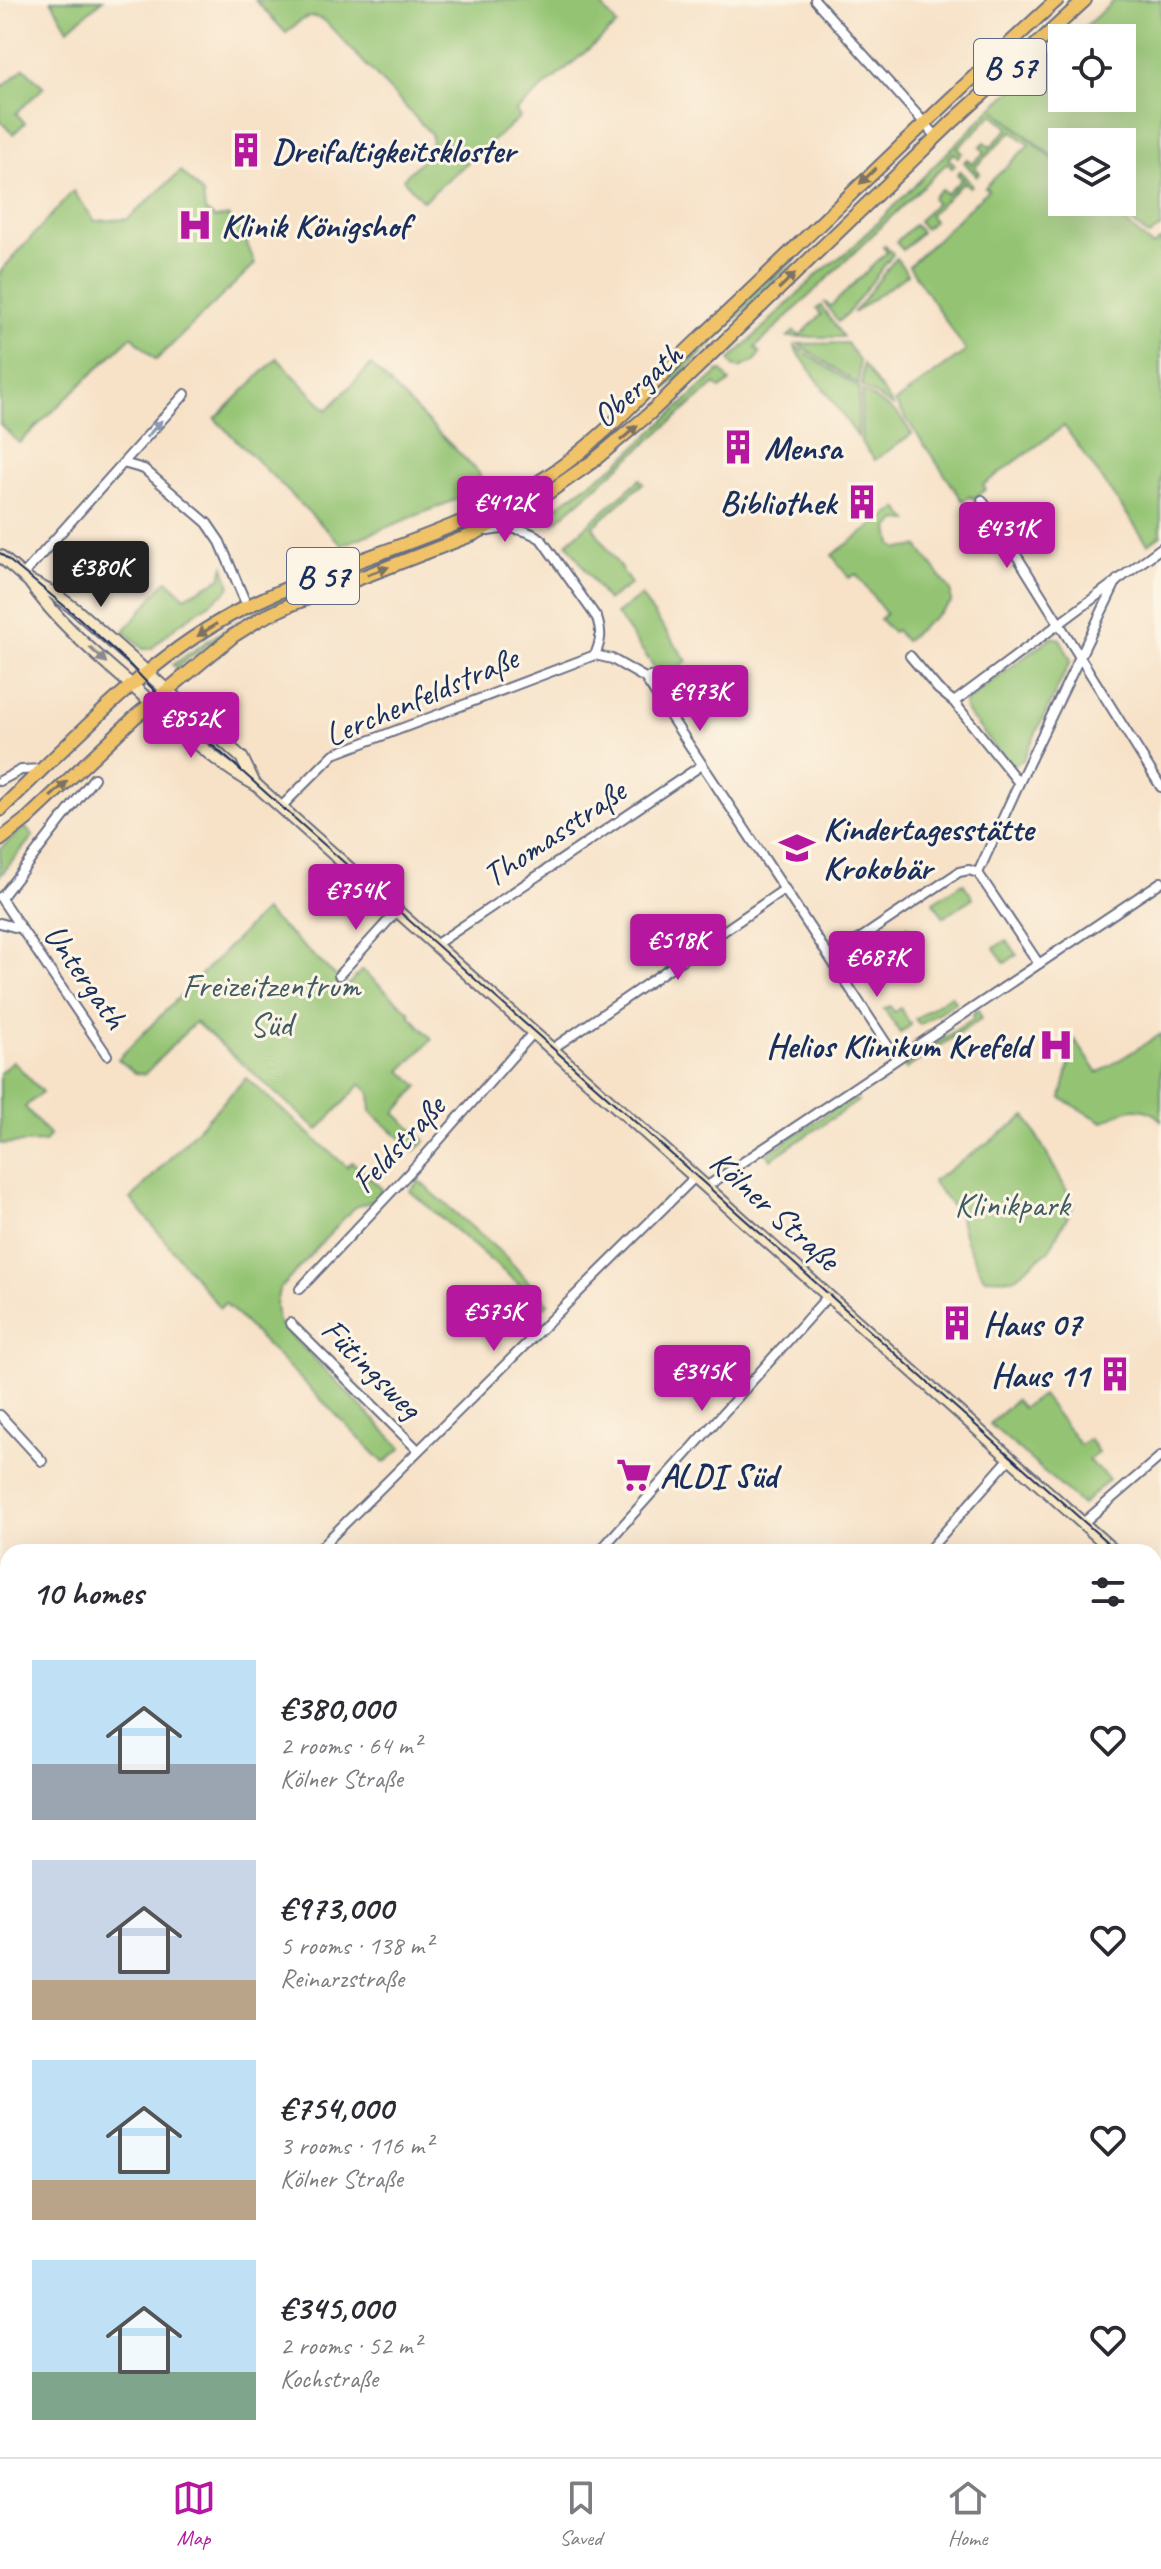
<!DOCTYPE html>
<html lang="en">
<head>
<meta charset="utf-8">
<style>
  body { margin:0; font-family:Caveat,sans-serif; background:#f7f7f7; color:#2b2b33; height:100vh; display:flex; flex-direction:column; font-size:30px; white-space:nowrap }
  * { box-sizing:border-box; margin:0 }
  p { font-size:26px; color:#7c7c81 }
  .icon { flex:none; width:44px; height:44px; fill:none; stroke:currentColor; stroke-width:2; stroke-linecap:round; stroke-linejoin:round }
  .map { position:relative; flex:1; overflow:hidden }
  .drawer { position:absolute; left:0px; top:1544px; width:1162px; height:914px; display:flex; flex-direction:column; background:#fff; border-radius:24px 24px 0 0; box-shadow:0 8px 32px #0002 }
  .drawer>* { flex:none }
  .fabs { position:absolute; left:1048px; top:24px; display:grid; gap:16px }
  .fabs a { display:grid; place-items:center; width:88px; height:88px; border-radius:0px; background:#fff; box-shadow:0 8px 32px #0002; font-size:40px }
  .price { position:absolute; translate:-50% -68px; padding:0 18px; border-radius:8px; background:#b5179e; color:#fff; font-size:26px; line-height:52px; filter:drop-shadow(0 2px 4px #0008) }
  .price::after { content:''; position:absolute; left:50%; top:48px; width:24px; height:18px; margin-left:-12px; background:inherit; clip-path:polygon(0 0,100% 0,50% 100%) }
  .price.current { background:#222; color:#fff }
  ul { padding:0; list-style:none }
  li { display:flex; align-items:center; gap:24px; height:200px; padding:0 32px }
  li span { display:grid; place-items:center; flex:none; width:224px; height:160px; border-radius:0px; color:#555 }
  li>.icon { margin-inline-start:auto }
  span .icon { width:96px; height:96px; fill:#fffc; stroke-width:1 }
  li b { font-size:34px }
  h2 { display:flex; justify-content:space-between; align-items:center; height:96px; padding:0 32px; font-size:34px }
  .tab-bar { display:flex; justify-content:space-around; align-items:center; height:112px; border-top:2px solid #e1e1e2; background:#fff; font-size:22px; color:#7c7c81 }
  .tab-bar a { display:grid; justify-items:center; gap:4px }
  .tab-bar .current { color:#b5179e }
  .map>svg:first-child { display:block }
  .green { fill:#94c473; stroke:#587a68; stroke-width:2 }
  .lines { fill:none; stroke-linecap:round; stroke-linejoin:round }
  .street-casing { stroke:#686e83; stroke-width:12 }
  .secondary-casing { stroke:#686e83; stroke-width:15 }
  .primary-casing { stroke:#686e83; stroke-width:16 }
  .street { stroke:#fff; stroke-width:8 }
  .secondary { stroke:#f9e7c3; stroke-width:11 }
  .primary { stroke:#f1c369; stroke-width:12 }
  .tram { stroke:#1b2f5e; stroke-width:2 }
  .rail { stroke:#1b2f5e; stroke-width:3 }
  .oneway { fill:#7b7263 }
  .oneway2 { fill:#8d97ae }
  .oneway3 { fill:#8a8b90 }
  .labels { text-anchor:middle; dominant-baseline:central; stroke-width:6; stroke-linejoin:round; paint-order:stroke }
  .shield { fill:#fcf5e5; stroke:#5e6a86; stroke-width:2 }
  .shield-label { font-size:32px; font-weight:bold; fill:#1b2f5e }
  .poi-label { font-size:34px; font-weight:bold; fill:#1b2f5e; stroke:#fcf5e5; text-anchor:start }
  .street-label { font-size:34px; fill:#1b2f5e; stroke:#fcf5e5 }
  .park-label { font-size:34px; fill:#3f5c64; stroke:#fcf5e5 }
</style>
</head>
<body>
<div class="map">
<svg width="1161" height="2457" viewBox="0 0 1161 2457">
  <rect width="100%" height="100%" fill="#fcf5e5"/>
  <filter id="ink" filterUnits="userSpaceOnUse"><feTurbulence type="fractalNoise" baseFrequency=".0125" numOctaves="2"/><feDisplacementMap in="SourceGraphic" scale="16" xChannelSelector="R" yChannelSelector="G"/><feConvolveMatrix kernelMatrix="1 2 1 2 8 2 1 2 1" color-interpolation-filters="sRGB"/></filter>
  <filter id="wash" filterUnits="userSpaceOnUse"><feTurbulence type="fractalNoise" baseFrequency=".006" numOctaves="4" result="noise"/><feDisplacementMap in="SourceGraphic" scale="32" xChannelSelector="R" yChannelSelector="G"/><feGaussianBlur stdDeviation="1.8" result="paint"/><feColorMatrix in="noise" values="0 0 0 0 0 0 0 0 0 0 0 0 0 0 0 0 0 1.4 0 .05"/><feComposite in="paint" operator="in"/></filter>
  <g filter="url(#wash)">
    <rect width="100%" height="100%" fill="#f7e2c8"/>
    <path class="green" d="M51,0H103L68,29Z
      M255,0H597L617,25L516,111L520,117L423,201L403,179C414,165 436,154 431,134L325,21C308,11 299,21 286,33Z
      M1115,0H1161V227L1149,236L1108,202H1122V142H1062V164L995,110L1062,167V202H1102L1152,246L1161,240V535L1148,544L1064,426L983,485L986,489L973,499L970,496L963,501L895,402L966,351L909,266L988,190L985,187L1029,145L1012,131L975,167L980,173L977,176L964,162L967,159L972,164L985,152L980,147L985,142L990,147L1009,128L993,114L958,148L962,153L958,157L954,153L948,158L955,165L952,168L947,163L755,348L760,353L755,361L740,368L733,366L730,360L819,273L852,248L992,108L1062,46V98H1122V38H1072Z
      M24,68L44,87L16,113L25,123L13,134L0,121V89Z
      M181,171L203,194L205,211L215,218L228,216L243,233L255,264L156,360L132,336L19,443L0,424V272L73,191L95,221L128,219Z
      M960,171L972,184L970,187L964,182L929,215L934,221L925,229L918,221L936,203L932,198L941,189L946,194L962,179L957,174Z
      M914,225L921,232L903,250L896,242Z
      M805,244L808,246C714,337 631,438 518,506L516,502L554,479Z
      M885,246L893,254L847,314L838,322L824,302L831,306L887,252L883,247Z
      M896,258L908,274L853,313Z
      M821,306L843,337H788L794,331L800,336L821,315L817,309Z
      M847,343L859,361V385L798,344Z
      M795,346L859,388L858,437L796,350Z
      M277,358L327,410L371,365L479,473L482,484L478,491L342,545L215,419Z
      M863,364L894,407L862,387Z
      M722,371L730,382L720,389L715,384L554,523L546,514L617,464L718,372Z
      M862,391L898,414L912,434L875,460L861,442Z
      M640,479L643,483L593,527L631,584L607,601L567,543Z
      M898,508L909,521L898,520L889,528L892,545L899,549L918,546L951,591V603L905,641L896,630L892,632L880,619L886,614L856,574L849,578L832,555Z
      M502,510L503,513L472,529L257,615L204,647L176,668L173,665C208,639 244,616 284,598C356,565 432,545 502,510Z
      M224,566L230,586L227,591L175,627L151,649H143L124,631L167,580L185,597L221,578Z
      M641,596L687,661L672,671L655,668L616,614Z
      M1051,637L1060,639L1071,660L1023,760L1013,765L1007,762L965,710L964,703Z
      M25,827L33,836L0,876V849Z
      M963,883L973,898L944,917L933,902Z
      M264,911L347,986L362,970L411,1013L409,1015L432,1039L401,1071L419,1086L395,1113L425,1141L415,1151L371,1112L370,1092L361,1084L318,1130L195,1022L145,1074L135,1073L118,1059Z
      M908,926L915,936L911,939L909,936L864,966L859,959Z
      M1006,940L1017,955L1005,963L994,948Z
      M875,961L883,973L868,984L860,971Z
      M951,995L955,1002L920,1025L915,1019Z
      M890,1006L894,1012L900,1008L911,1025L900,1033L884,1009Z
      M978,1010L982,1018L906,1069L901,1061L909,1056L913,1059L974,1018L973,1013Z
      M1161,1034V1120C1142,1101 1123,1110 1103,1122L1061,1098L1075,1040L1098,1073Z
      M13,1061L42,1092L25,1107L50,1136L44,1142L0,1144V1073Z
      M246,1078L347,1167L352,1162L382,1189L377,1199L353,1208L279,1290L276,1304L278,1322L402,1448L384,1463L225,1303L220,1308L131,1199Z
      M850,1098L858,1101L771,1159L767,1154Z
      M1026,1116L1074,1204L1049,1250L1013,1279L984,1278L966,1242L959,1215L932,1182Z
      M419,1181L506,1257L548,1303L545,1307L410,1191Z
      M1042,1395L1080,1445L1089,1439L1098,1452L1088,1460L1109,1479L1082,1505L990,1424L1015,1400L1022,1408Z
      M0,2032L8,2040V2148L0,2156Z
      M0,2166L8,2174V2295L0,2289Z
      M438,2450H570L564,2457H431Z
      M590,2450H662L656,2457H597Z"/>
  </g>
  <g filter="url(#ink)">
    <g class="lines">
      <g class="street-casing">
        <path id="street" d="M815,0L937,137
          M123,463L185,394
          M982,500L1161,787
          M488,531C509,527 523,527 541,539L597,618C602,633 601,641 595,655L612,659L645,678L896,1058
          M22,576L123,463L144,469L207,523L220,542L247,606
          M910,656L938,689L954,702L1019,783L1117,580
          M645,678L656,676L714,682
          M954,702L1161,548
          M0,781L21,770L43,769
          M281,807L334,754L595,655
          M978,873L1019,783
          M0,897L107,1055
          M1,898L94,778
          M0,923L18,928
          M435,945L702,765
          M831,958L959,872L969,870L978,873L1039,964
          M339,975L397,911
          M552,1049L785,889
          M706,1187L1161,882
          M300,1289L425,1156L533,1033
          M290,1323L418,1450
          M0,1415L42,1461
          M1083,1523L1161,1456
          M316,1552L695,1177
          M599,1552L828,1296
          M927,1552L1010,1458
          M0,1867L8,1859
          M0,2014L8,2021
          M0,2336L4,2333
          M1152,2450L1157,2457"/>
      </g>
      <g class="secondary-casing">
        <path id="secondary" d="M0,556L29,581L53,593L75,609L132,659L242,758L254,783
          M29,581C61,628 109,665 152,703C185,732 216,764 255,784L1115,1552
          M1154,1586L1161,1592
          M1154,1621L1161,1615
          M1154,2257L1161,2249
          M1154,2293L1161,2287
          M758,2450L766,2457
          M311,2457L318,2450
          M932,2457L940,2450
          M966,2457L974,2450"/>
      </g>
      <g class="primary-casing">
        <path id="primary" d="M0,810C76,738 150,655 244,608C344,558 454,538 548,476C604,439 650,385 698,340C819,227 935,110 1057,0
          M0,840L28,818L136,716L233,636L260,619L290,605L474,534L535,502L592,462L649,414L950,124L1085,0"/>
      </g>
      <use href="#street" class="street"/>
      <use href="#secondary" class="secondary"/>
      <use href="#primary" class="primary"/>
      <path class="tram" d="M0,553L79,618L128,663L172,709L1118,1552
        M1154,1584L1161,1590
        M1154,2273L1161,2266
        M0,2303L8,2308
        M279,2450L299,2453L316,2450
        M760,2450L766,2457
        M951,2457L959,2450"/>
      <path class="rail" d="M1154,1935L1161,1929
        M1154,2013L1161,2007
        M1154,2031L1161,2025
        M1154,2062L1161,2056
        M1154,2081L1161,2075
        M671,2457L677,2450
        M695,2457L703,2450
        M715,2457L723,2450"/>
    </g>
    <defs><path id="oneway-solid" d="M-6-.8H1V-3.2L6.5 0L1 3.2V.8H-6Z" transform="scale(2)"/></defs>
    <g class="oneway">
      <use href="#oneway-solid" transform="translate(868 176) rotate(136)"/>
      <use href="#oneway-solid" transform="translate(787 281) rotate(-44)"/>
      <use href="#oneway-solid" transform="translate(629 433) rotate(-41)"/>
      <use href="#oneway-solid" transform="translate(378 571) rotate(-20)"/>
      <use href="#oneway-solid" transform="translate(207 630) rotate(147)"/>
      <use href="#oneway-solid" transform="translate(59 789) rotate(-43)"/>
    </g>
    <use class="oneway2" href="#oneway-solid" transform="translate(154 429) rotate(-48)"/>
    <use class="oneway3" href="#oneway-solid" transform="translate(98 655) rotate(43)"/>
  </g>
  <defs>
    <g id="building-bare" transform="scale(2.76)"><path d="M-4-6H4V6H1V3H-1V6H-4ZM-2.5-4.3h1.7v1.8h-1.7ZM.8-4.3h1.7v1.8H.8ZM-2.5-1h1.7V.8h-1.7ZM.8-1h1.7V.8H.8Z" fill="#b5179e" stroke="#fcf5e5" stroke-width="2.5" paint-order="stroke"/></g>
    <g id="hospital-bare" transform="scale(2.76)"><path d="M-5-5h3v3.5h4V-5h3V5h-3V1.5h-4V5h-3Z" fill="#b5179e" stroke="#fcf5e5" stroke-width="2.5" paint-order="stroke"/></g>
    <g id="school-bare" transform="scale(2.76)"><path d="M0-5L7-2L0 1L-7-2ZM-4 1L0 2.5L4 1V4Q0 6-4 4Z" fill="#b5179e" stroke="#fcf5e5" stroke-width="2.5" paint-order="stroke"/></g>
    <g id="supermarket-bare" transform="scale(2.76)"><path d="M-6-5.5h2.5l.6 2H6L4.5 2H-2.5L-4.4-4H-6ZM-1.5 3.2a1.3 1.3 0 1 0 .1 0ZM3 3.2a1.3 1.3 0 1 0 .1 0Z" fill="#b5179e" stroke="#fcf5e5" stroke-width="2.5" paint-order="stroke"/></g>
  </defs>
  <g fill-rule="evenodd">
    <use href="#building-bare" x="246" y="150"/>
    <use href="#hospital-bare" x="195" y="225"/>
    <use href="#building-bare" x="738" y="447"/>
    <use href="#building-bare" x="862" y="502"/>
    <use href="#school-bare" x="797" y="848"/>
    <use href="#hospital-bare" x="1056" y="1045"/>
    <use href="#building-bare" x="957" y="1323"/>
    <use href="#building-bare" x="1115" y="1374"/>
    <use href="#supermarket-bare" x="634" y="1475"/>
  </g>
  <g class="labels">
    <g class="shield">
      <rect x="974" y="39" width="72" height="56" rx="6"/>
      <rect x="287" y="548" width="72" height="56" rx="6"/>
    </g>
    <g class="shield-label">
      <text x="1010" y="67">B 57</text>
      <text x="323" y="576">B 57</text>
    </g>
    <g class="poi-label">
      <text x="272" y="150">Dreifaltigkeitskloster</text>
      <text x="221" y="225">Klinik Königshof</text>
      <text x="764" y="447">Mensa</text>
      <text x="836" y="502" text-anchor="end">Bibliothek</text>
      <text x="823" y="828">Kindertagesstätte<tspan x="823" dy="39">Krokobär</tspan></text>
      <text x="1030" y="1045" text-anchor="end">Helios Klinikum Krefeld</text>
      <text x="983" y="1323">Haus 07</text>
      <text x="1089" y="1374" text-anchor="end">Haus 11</text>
      <text x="660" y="1475">ALDI Süd</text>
    </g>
    <g class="street-label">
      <text transform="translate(637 385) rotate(-42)">Obergath</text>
      <text transform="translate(421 696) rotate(-23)">Lerchenfeldstraße</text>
      <text transform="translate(554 833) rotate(-34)">Thomasstraße</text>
      <text transform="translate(86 976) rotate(55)">Untergath</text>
      <text transform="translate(398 1144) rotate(-47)">Feldstraße</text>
      <text transform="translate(775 1210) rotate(42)">Kölner Straße</text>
      <text transform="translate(372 1368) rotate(45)">Fütingsweg</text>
    </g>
    <g class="park-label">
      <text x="271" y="985">Freizeitzentrum<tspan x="271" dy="39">Süd</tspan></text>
      <text x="1012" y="1204">Klinikpark</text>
    </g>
  </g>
</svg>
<div class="fabs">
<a><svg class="icon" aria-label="locate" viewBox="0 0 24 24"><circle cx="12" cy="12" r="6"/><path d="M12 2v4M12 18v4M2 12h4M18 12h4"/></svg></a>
<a><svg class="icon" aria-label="layers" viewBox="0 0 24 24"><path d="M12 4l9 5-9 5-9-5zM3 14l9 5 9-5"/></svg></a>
</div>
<b class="price" style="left:505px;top:544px">€412K</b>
<b class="price" style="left:1007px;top:570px">€431K</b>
<b class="price current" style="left:101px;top:609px">€380K</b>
<b class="price" style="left:700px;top:733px">€973K</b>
<b class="price" style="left:191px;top:760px">€852K</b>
<b class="price" style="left:356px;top:932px">€754K</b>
<b class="price" style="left:678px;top:982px">€518K</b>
<b class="price" style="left:877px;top:999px">€687K</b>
<b class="price" style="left:494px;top:1353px">€575K</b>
<b class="price" style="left:702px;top:1413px">€345K</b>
<section class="drawer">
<h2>10 homes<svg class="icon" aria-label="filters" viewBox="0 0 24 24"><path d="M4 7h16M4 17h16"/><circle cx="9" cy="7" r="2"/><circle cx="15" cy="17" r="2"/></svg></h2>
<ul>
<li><span style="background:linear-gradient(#bfe0f5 65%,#9aa5b1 0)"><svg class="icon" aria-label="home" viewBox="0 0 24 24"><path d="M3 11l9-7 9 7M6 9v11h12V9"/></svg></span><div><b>€380,000</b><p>2 rooms · 64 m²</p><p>Kölner Straße</p></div><svg class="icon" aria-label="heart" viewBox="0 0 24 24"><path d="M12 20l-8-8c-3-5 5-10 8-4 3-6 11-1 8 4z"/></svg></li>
<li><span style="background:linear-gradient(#c9d6e8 75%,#b9a48a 0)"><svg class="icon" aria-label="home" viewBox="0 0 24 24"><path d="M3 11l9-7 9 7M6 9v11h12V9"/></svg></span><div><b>€973,000</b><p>5 rooms · 138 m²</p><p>Reinarzstraße</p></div><svg class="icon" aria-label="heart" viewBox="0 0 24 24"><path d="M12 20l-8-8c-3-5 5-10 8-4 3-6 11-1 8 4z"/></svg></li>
<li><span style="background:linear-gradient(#bfe0f5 75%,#b9a48a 0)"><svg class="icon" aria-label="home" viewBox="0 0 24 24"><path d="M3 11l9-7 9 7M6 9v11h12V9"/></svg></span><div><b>€754,000</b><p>3 rooms · 116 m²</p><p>Kölner Straße</p></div><svg class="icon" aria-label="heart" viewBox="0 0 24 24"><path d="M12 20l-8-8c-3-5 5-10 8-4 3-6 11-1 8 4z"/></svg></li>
<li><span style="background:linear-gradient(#bfe0f5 70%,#7fa58c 0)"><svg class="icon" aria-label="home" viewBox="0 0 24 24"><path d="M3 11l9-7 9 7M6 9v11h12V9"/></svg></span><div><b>€345,000</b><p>2 rooms · 52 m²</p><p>Kochstraße</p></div><svg class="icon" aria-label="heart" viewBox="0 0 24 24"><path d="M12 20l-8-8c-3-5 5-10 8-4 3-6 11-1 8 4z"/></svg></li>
</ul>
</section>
</div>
<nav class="tab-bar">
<a class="current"><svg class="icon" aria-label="map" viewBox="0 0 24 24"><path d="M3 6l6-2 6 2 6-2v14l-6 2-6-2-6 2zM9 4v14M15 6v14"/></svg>Map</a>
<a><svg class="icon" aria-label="saved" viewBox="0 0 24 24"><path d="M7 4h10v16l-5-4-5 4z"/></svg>Saved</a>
<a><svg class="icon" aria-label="home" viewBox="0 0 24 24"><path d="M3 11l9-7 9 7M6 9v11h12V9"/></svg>Home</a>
</nav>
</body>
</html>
